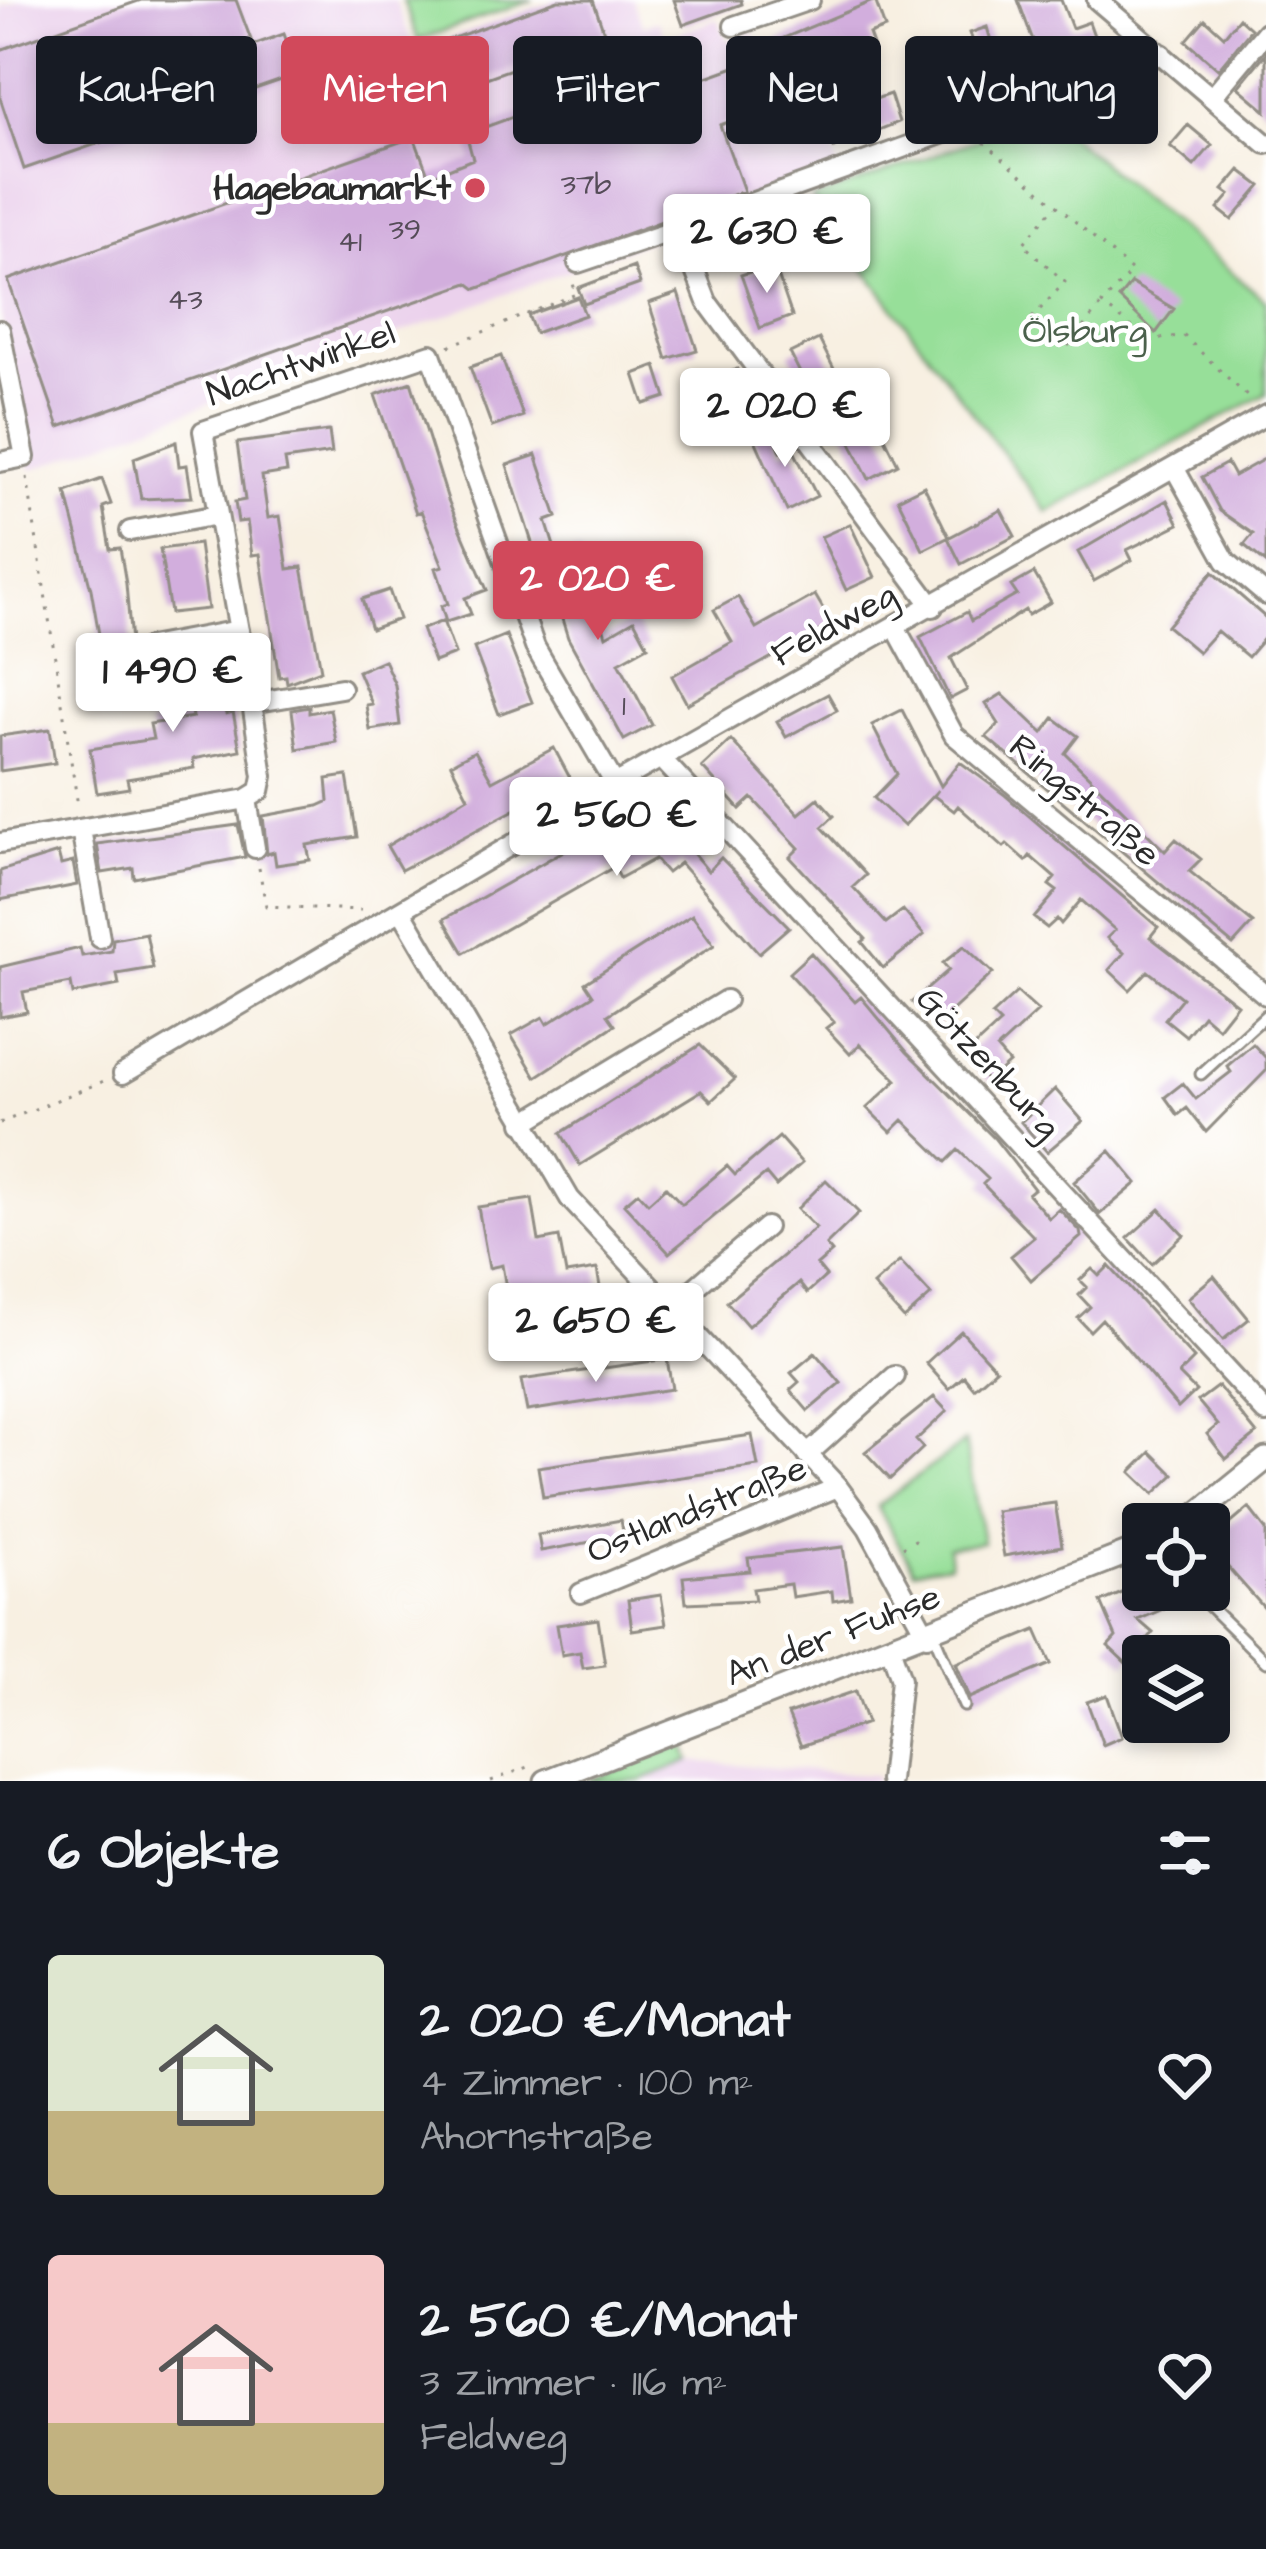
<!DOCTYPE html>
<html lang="de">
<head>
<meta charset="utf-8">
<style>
  body { margin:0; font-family:"Architects Daughter",sans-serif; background:#20242c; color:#f1f3f6; height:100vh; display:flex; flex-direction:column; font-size:45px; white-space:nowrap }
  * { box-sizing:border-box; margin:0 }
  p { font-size:39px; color:#9ea1a6 }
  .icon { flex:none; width:66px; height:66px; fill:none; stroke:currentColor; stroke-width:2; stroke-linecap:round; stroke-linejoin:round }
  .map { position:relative; height:1781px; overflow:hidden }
  .side { display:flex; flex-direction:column; background:#171b24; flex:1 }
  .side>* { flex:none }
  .guide { position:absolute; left:36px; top:36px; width:1194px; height:108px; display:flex; gap:24px }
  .buttons { position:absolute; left:1122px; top:1503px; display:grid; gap:24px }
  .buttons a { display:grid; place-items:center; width:108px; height:108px; border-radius:12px; background:#171b24; box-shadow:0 6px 18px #0003; font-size:60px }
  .price { position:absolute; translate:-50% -102px; padding:0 27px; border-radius:12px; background:#fff; color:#222; font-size:39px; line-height:78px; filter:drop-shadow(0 3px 6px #0008) }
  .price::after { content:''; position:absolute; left:50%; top:72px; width:36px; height:27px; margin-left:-18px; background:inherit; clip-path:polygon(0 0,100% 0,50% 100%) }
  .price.selected { background:#d1495b; color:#fff }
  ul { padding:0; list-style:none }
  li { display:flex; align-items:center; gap:36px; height:300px; padding:0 48px }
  li span { display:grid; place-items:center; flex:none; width:336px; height:240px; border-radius:12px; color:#555 }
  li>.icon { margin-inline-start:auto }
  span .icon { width:144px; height:144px; fill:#fffc; stroke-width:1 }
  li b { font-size:51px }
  h2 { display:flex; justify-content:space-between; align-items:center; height:144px; padding:0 48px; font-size:51px }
  .tag { padding:0 42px; border-radius:12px; background:#171b24; box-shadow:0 6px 18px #0003; font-size:42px; line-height:108px }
  .tag.selected { background:#d1495b; color:#fff }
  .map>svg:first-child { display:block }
  .built { fill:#ebd1ec }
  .green { fill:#97df99; stroke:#618562; stroke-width:3 }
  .building { fill:#d2aedd }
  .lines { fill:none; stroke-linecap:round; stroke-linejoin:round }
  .service-casing { stroke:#928e86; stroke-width:15 }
  .minor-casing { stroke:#928e86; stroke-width:24 }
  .tertiary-casing { stroke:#928e86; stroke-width:27 }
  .path { stroke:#928e86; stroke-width:3; stroke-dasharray:3 9; stroke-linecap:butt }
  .service { stroke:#fff; stroke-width:9 }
  .minor { stroke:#fff; stroke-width:18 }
  .tertiary { stroke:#fff; stroke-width:21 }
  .poi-dot { fill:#d1495b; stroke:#fff; stroke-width:4.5 }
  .labels { text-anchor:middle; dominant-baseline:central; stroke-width:9; stroke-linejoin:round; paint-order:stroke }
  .number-label { font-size:30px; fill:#554c58 }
  .poi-label { font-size:36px; font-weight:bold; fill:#2b2b2b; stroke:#fff; text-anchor:end }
  .park-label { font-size:36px; fill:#4b614c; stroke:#fff }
  .street-label { font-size:36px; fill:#2b2b2b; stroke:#fff }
</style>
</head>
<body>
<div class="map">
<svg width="1266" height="1781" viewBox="0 0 1266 1781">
  <rect width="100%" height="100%" fill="#fff"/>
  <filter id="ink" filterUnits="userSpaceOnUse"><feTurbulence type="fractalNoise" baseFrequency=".00833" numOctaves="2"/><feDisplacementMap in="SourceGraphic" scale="24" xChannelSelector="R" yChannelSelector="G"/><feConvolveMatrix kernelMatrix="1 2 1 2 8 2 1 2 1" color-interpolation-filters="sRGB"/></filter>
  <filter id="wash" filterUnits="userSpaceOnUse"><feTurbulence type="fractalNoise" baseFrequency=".004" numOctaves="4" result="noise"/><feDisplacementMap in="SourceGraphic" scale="48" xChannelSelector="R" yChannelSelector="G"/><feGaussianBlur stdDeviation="2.7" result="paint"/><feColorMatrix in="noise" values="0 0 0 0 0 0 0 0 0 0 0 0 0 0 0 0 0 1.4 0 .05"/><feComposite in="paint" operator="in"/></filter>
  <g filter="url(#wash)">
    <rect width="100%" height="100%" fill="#f8f0e2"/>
    <path class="built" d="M20,0H395L415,51L558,0H633L643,26L658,21L665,38L718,19L727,41L753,32L781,105L812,96L840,170L31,470L0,310V7Z
      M690,1761L877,1776L876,1781H640Z"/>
    <path class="green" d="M403,0H533L418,40Z
      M1045,115L1266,301V394L1047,512L812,199Z
      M965,1442L983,1542L948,1547L950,1564L914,1570L877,1506Z
      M684,1743L690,1761L640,1781H587Z"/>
    <g id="blocks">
      <path class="building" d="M141,0H236L253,45L284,34L299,74L24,169L0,98V50Z
        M558,0H593L605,35L431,98L415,52Z
        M674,0H741L742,4L683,25Z
        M875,0L885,28L869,34L873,45L822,68L819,60L766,79L776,106L720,125L744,191L476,289L468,283L59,427L8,280L414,137L429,177L473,159L466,134L640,71L647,91L702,73L704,78L765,56L762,47Z
        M1018,0H1061L1072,28L1089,22L1102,58L1047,78Z
        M1239,18L1251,29L1218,69L1186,41L1205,19L1224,36Z
        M987,27L993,48L985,50L999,90L966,102L947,51L973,42L970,33Z
        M1266,53V111L1238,87Z
        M890,94L899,122L834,148L826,124L867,111L864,103Z
        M1188,125L1212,145L1194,166L1170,146Z
        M1240,170L1261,186L1232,220L1218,209L1230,195L1223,190Z
        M797,228L803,245L763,259L757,242Z
        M774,264L792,316L760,328L741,275Z
        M634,267L640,284L584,304L578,288Z
        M1131,283L1174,309L1156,333L1119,298Z
        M678,293L697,350L667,359L649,303Z
        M578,297L585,315L535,333L528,315Z
        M819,339L845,391L816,405L790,353Z
        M501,356L523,416L492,427L470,367Z
        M656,366L666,397L644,404L634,374Z
        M737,369L760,421L730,434L707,382Z
        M411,382L448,500L487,590L465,598L471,614L446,622L441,606L448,604L436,568L443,566L421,511L416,513L375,395Z
        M872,412L898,464L869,479L843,427Z
        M770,425L781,452L792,447L817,496L787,511L752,433Z
        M329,431L332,453L285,460L287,472L262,476L268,518L280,516L288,569L302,567L321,670L287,683L286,676L279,677L260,554L252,555L247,521L238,522L235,502L245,500L237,443Z
        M176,442L179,466L187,465L192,497L141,499L134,458Z
        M536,455L557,517L546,521L554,546L535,552L507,465Z
        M1266,458V563L1244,545L1253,534L1220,511L1202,477L1227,463L1234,476Z
        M102,479L111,504L103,507L110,549L120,548L126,584L133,666L143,665L149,702L112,708L91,589L66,492Z
        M924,486L949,537L923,550L898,499Z
        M1167,500L1179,524L1127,550L1132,560L1094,581L1078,552Z
        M1001,510L1015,536L961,564L948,538Z
        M850,524L875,577L846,590L821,537Z
        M199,544L208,609L170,613L160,549Z
        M579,551L606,636L634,620L648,646L619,662L652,725L624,740L568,638L544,562Z
        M1213,572L1266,618V636L1248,657L1217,631L1198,652L1167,626Z
        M1034,573L1051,602L1028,615L1025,610L951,658L967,690L950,699L920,637L967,612L971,621L1017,595L1011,586Z
        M389,590L399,619L371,629L362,599Z
        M815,595L832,624L687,704L672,676L732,642L714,610L738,597L756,628Z
        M443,621L455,654L434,662L422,629Z
        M506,635L532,702L499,714L474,648Z
        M212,649L218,695L226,714L233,712L240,750L193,759L194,768L127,779L129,788L97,793L90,749L153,739L150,724L193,717L184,654Z
        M384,660L395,685L400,725L370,730L366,705L372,704L358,671Z
        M828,694L837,710L786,737L777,721Z
        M1002,694L1043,733L1054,718L1078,736L1065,753L1165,851L1176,839L1201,859L1189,871L1253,923L1233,945L986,737L999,724L986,704Z
        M309,707V713L330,709L336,742L297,749L292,710Z
        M902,710L941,786L960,762L1005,795L1158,927L1150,937L1237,1004L1218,1028L1203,1015L1186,1036L1165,1019L1182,998L1148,971L1130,990L1109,970L1124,953L1107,938L1115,930L1081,900L1061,924L1057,919L1047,928L1034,918L1057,891L1049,885L1055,878L1030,856L1026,861L1007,844L1004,847L958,806L954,811L934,796L938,790L904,826L874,798L897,774L872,725Z
        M50,729L55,763L0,771V736Z
        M731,740L799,814L818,798L834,816L822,827L866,875L853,887L886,923L903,910L924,935L883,968L862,942L866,939L790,857L799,848L752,798L740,809L702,767Z
        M554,748L571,780L401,870L387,846L468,797L451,764L475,751L492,781Z
        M347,776L357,837L307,845L310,860L276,865L274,852L267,854L263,816L318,806L329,801L327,779Z
        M660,794L686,827L677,834L708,871L721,858L789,927L759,953L680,863L667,873L655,859L620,878L614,867L464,953L444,919L595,833L620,809L627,819Z
        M238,825L245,857L134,878L133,868L102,873L97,844Z
        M58,853L61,865L73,862L77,885L0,900V871Z
        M692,915L714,945L608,1015L615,1025L536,1077L511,1035L543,1017L547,1024L593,995L585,983Z
        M146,933L153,968L117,974L119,985L73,994L71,983L23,992L27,1012L0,1017V967L80,948L82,956L112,951L113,939Z
        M964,946L993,973L934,1027L912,1002L949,970L943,963Z
        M811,953L855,1002L861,997L907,1052L995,1139L1034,1189L1028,1194L1049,1218L1059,1209L1080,1231L1081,1237L1031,1280L1011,1256L1034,1237L983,1184L988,1179L958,1150L946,1162L903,1120L891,1132L867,1108L897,1080L860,1044L850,1054L826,1028L834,1022L789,973Z
        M1017,992L1038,1011L997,1049L1009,1063L988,1082L964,1056L1000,1023L992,1015Z
        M1253,1044L1266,1058V1071L1206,1132L1187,1108L1178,1115L1165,1097L1183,1083L1196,1099L1231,1072L1227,1066Z
        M700,1045L735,1079L711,1101L701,1091L580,1165L561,1133Z
        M1055,1089L1083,1121L1047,1152L1021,1122Z
        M779,1137L802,1163L776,1186L766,1174L669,1253L624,1204L638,1192L648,1203L666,1187L682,1204L727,1166L735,1175Z
        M1110,1151L1137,1183L1100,1214L1074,1182Z
        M826,1180L859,1213L826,1245L832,1252L817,1265L826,1276L807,1293L799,1283L748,1326L727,1302L816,1228L797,1209Z
        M532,1199L539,1241L559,1237L566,1274L597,1269L603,1305L512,1321L502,1265L489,1268L478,1207Z
        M1160,1209L1184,1235L1152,1264L1128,1238Z
        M900,1261L931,1295L904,1319L873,1285Z
        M1109,1266L1194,1359L1179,1374L1196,1391L1178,1408L1102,1319L1090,1331L1078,1318L1090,1307L1079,1295L1087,1287L1080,1280L1092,1269L1099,1276Z
        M1214,1276L1249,1319L1223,1340L1188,1298Z
        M961,1331L996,1369L974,1388L964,1376L949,1389L926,1363Z
        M815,1353L841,1383L808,1411L790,1390L799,1382L791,1373Z
        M667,1359L672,1389L527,1411L521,1380Z
        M1218,1386L1257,1434L1226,1459L1207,1434L1218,1425L1198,1401Z
        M934,1397L947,1411L916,1440L923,1448L890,1479L865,1452Z
        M752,1435L758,1466L543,1497L538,1467Z
        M1151,1452L1174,1475L1154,1494L1131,1472Z
        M1055,1503L1062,1546L1004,1556L996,1511Z
        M1249,1508L1266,1530V1610L1226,1565L1209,1579V1542Z
        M621,1520L624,1536L541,1551L538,1535Z
        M843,1547L851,1598L833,1601L832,1591L792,1597L790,1584L753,1589L755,1600L686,1603L683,1577L750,1571L748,1558Z
        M1143,1584V1590H1164L1170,1606L1138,1620L1153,1633L1126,1663L1108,1646L1116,1637L1101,1602Z
        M661,1595L666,1625L632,1630L628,1600Z
        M598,1619L605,1665L583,1668L580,1652L562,1655L557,1625Z
        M1036,1630L1051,1664L970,1698L956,1663Z
        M856,1691L867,1723L801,1746L788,1714Z
        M1107,1695L1122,1737L1103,1745L1087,1702Z"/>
    </g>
  </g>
  <g filter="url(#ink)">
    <use href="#blocks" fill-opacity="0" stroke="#928e86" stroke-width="3"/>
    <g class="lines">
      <g class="service-casing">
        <path id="service" d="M1201,1074L1266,1015
          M1193,1590L1266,1662
          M933,1633L964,1706"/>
      </g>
      <g class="minor-casing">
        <path id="minor" d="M1097,0L1266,144
          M734,26L810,0
          M1212,97L1266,32
          M578,263L679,229
          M0,330L25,457L0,462
          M1175,469L1226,561L1266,595
          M130,531L218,515
          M933,607L707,302L679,229L1162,54
          M896,628L954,735L1266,995
          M149,647L239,630
          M252,703L341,688
          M661,758L1266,1413
          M247,799L255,848
          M81,829L100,938
          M0,843L247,799L260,791L263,776L252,703L203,431L431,354L535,647L615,784
          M402,912L570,1199L838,1487L868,1528L927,1636
          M123,1074L615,784L1266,415
          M523,1123L726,1000
          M670,1309L766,1227
          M807,1455L895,1376
          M581,1593L838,1487
          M890,1781L901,1679L891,1650"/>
      </g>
      <g class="tertiary-casing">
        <path id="tertiary" d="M1186,1524L1266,1459
          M546,1781L1143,1547"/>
      </g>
      <path class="path" d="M984,142L1132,271L1102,304L1150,341L1183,335L1251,400
        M1032,318L1065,282L1023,244L1055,206
        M449,346L576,294L572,280
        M1068,346L1101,305
        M27,477L78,806
        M259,868L266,906L361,910
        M0,1123L104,1081
        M903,1547L922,1536
        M491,1781L531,1766"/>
      <use href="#service" class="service"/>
      <use href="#minor" class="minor"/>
      <use href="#tertiary" class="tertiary"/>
    </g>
  </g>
  <circle class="poi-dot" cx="475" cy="188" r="12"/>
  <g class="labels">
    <g class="number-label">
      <text x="586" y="185">37b</text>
      <text x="405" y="230">39</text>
      <text x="350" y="242">41</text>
      <text x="185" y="300">43</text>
      <text x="624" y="706">1</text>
    </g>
    <g class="poi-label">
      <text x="451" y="188">Hagebaumarkt</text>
    </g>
    <g class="park-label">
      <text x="1085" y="331">Ölsburg</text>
    </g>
    <g class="street-label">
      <text transform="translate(301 364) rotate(-19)">Nachtwinkel</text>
      <text transform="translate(834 625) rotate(-29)">Feldweg</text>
      <text transform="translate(1084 801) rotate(40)">Ringstraße</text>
      <text transform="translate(988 1063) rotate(47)">Götzenburg</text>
      <text transform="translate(697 1510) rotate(-22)">Ostlandstraße</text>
      <text transform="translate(833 1636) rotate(-21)">An der Fuhse</text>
    </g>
  </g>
</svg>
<div class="buttons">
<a><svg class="icon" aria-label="locate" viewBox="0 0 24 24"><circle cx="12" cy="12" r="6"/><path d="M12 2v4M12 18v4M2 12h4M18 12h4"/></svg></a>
<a><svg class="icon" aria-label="layers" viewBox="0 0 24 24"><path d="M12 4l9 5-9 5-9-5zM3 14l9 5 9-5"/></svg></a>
</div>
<b class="price" style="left:767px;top:296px">2 630 €</b>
<b class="price" style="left:785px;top:470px">2 020 €</b>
<b class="price selected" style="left:598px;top:643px">2 020 €</b>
<b class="price" style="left:173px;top:735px">1 490 €</b>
<b class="price" style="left:617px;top:879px">2 560 €</b>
<b class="price" style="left:596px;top:1385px">2 650 €</b>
<div class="guide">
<a class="tag">Kaufen</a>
<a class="tag selected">Mieten</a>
<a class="tag">Filter</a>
<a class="tag">Neu</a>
<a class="tag">Wohnung</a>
</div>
</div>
<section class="side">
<h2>6 Objekte<svg class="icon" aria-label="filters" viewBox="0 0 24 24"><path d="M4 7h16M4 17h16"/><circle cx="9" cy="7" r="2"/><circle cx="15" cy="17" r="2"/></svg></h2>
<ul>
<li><span style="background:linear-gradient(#dfe7d0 65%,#c2b280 0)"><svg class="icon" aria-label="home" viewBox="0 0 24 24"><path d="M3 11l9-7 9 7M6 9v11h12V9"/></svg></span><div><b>2 020 €/Monat</b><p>4 Zimmer · 100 m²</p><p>Ahornstraße</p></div><svg class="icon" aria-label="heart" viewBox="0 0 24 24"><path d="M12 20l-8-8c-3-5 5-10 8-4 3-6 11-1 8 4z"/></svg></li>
<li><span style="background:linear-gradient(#f6c9c9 70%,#c2b280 0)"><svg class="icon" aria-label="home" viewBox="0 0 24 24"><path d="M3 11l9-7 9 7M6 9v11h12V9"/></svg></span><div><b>2 560 €/Monat</b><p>3 Zimmer · 116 m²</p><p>Feldweg</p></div><svg class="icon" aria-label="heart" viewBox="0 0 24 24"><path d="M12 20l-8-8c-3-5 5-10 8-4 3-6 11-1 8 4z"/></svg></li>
</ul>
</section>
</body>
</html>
